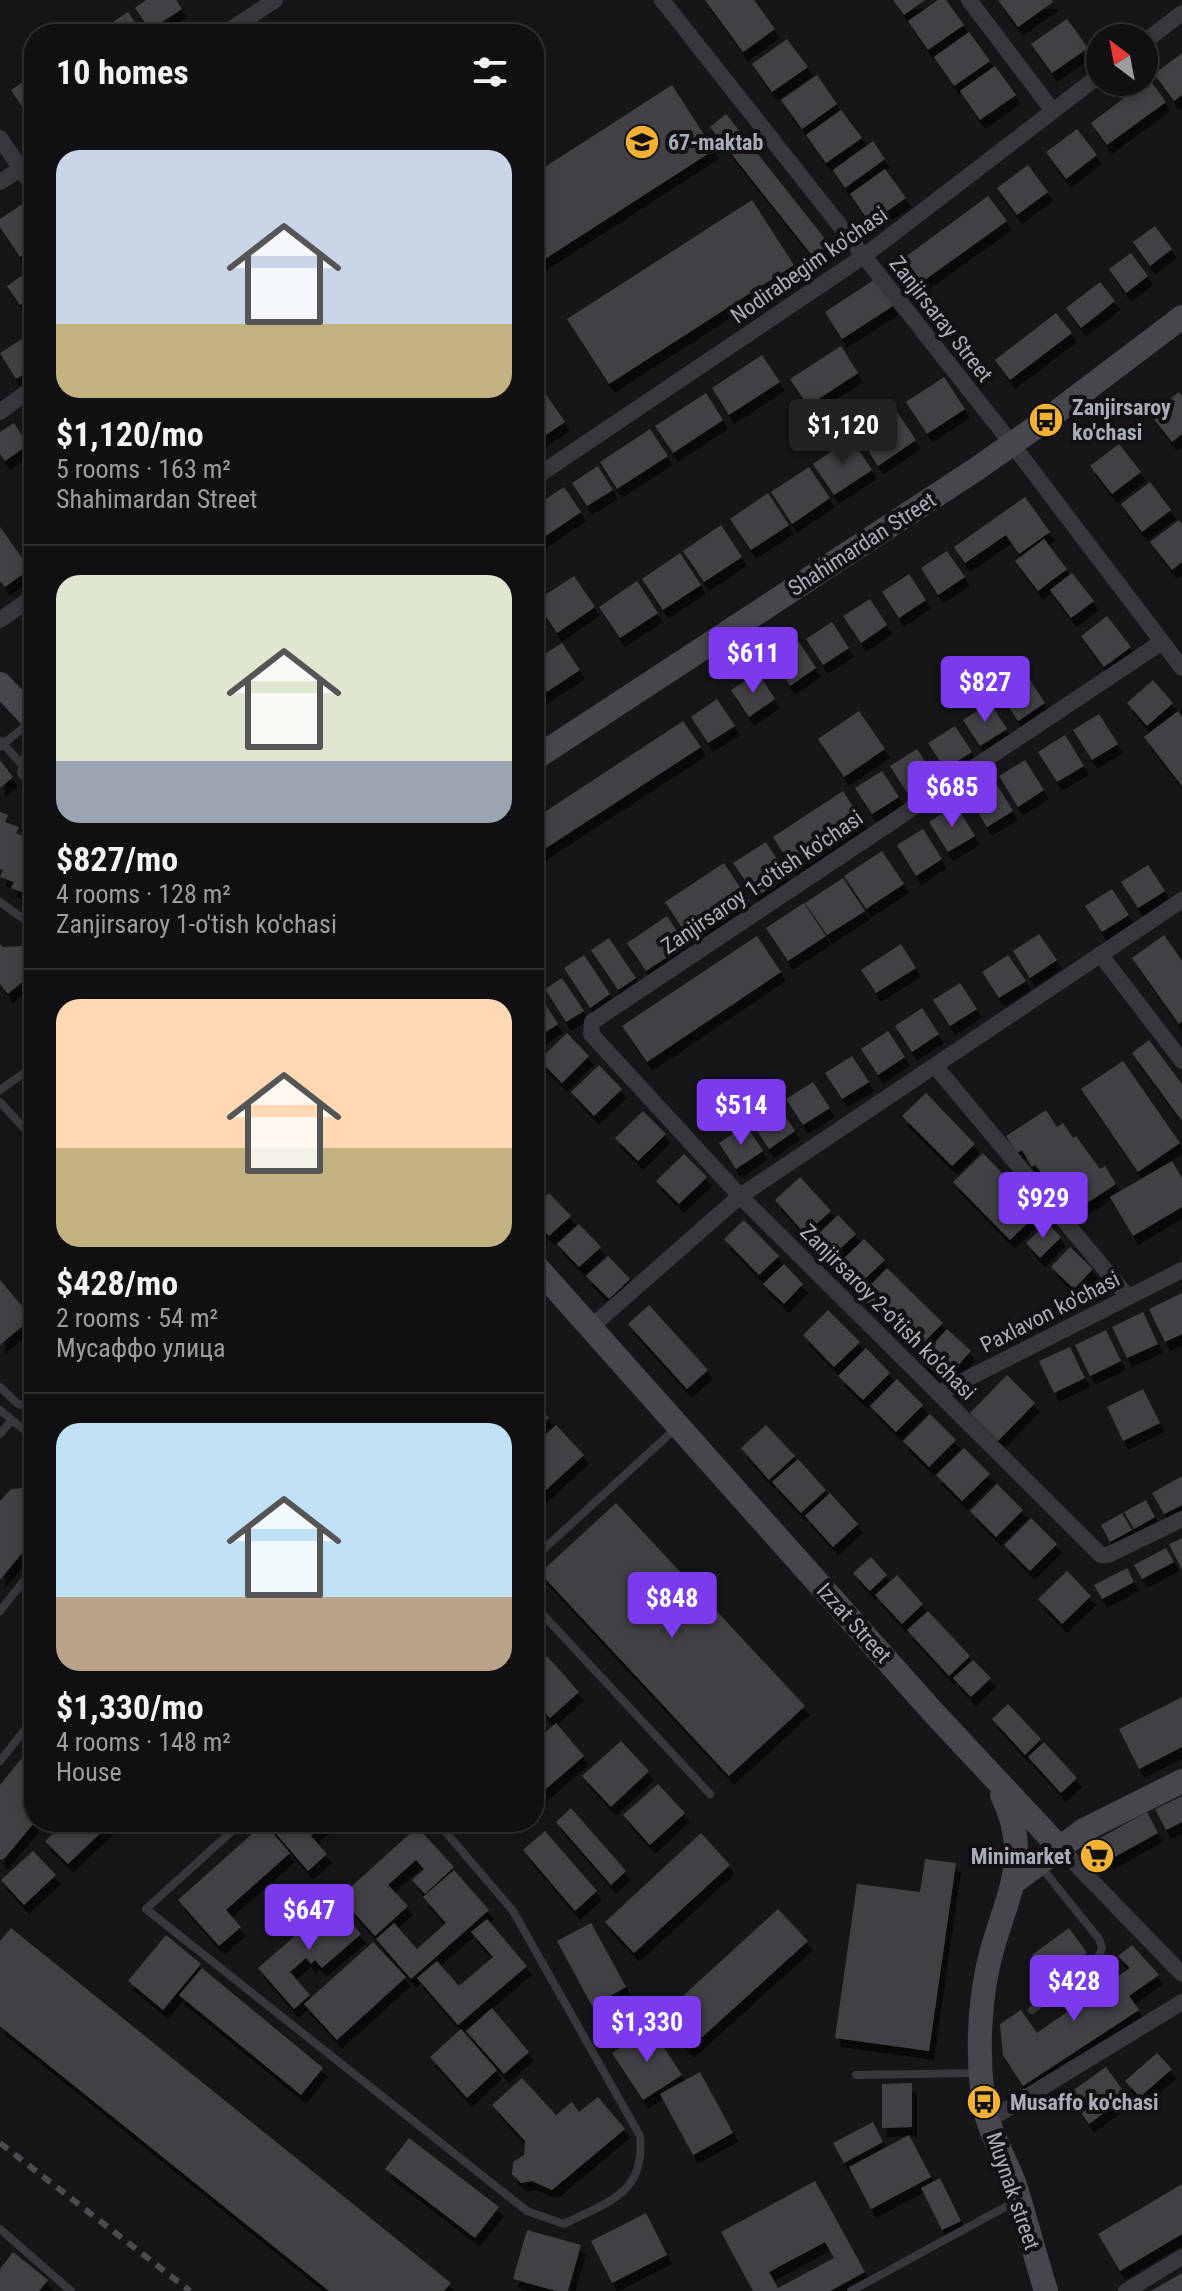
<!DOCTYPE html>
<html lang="en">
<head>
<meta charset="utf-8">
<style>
  body { margin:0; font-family:"Roboto Condensed",sans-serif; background:#19191b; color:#f1f3f6; height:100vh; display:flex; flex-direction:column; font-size:30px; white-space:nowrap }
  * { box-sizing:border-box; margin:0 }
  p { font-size:26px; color:#9c9d9f }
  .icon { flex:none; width:44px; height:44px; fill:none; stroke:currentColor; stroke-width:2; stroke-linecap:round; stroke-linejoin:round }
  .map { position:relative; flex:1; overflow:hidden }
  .side { position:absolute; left:24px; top:24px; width:520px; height:1808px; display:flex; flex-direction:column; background:#101012; border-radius:32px; box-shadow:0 4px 12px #0003,0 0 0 2px #303032 }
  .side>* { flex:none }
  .needle { width:52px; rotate:328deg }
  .controls { position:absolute; left:1086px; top:24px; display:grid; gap:16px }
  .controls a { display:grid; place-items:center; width:72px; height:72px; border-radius:50%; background:#101012; box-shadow:0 4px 12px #0003,0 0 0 2px #303032; font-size:40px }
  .price { position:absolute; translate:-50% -68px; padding:0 18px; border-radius:8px; background:#7c3aed; color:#fff; font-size:26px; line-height:52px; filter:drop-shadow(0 2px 4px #0008) }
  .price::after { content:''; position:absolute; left:50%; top:48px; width:24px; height:18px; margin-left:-12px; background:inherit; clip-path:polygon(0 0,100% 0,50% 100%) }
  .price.selected { background:#222; color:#fff }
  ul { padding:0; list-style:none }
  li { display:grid; align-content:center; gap:16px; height:424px; padding:0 32px }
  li+li { border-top:2px solid #303032 }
  li span { display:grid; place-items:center; height:248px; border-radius:24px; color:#555 }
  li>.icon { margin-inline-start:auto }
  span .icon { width:144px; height:144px; fill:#fffc; stroke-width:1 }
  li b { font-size:34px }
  h2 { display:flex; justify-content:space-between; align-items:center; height:96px; padding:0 32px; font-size:34px }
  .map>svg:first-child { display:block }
  .building { fill:#404145; fill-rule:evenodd; filter:url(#shadow) }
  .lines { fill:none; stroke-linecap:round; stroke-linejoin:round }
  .lane { stroke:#37383d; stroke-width:8 }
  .street { stroke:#37383d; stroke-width:16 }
  .secondary { stroke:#45474d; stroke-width:24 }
  .rail { stroke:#4a4c52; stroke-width:6; stroke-dasharray:10 8; stroke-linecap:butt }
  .labels { text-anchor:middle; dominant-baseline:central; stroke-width:8; stroke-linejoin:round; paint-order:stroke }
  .poi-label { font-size:22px; font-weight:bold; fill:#a8adb8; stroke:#111113; text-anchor:start }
  .street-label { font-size:22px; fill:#a8adb8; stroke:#111113 }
</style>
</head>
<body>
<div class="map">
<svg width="1182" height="2291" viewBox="0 0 1182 2291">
  <defs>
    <filter id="shadow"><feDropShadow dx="5" dy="9" stdDeviation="0" flood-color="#0009"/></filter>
  </defs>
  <rect width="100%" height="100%" fill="#161618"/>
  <path class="building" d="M146,0H176L182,9L150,30L135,8Z
    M705,0H754L775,29L743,52Z
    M893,0H925L904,15Z
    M938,0H946L964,25L928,50L908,21Z
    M998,0H1052L1053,2L1018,27Z
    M128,12L143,34H95Z
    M1067,19L1088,48L1052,73L1031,44Z
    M969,32L990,61L954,86L934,57Z
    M787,39L808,67L772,92L752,64Z
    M1182,53V95L1174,101L1154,74Z
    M995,66L1016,95L980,120L960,91Z
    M34,75V108L26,113L11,90Z
    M817,75L837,104L802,129L781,100Z
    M1149,79L1166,102L1107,145L1091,123Z
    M672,85L714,150L534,266V174Z
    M841,110L862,138L826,163L806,135Z
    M726,114L830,245L814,258L710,127Z
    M1077,129L1097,155L1066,179L1046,152Z
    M873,141L885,159L845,188L833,170Z
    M1028,165L1048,192L1017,215L997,188Z
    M885,169L906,198L870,223L850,194Z
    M988,196L1007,221L922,282L904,258Z
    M752,200L794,265L609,384L567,319Z
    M27,201L34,211V247L20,257L0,227V219Z
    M1155,226L1172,249L1150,266L1133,242Z
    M1131,253L1148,276L1126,293L1109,269Z
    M34,267V295L20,305L7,286Z
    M875,279L893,306L842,339L825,312Z
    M1100,282L1115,301L1081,328L1066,308Z
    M1056,313L1072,333L1010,380L995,360Z
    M22,339L34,357V368L16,379L0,353Z
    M841,346L858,373L808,406L790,379Z
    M762,355L780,382L729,415L712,388Z
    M534,377L565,422L534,443Z
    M944,377L965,409L927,434L906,402Z
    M1179,392L1182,396V434L1172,442L1150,414Z
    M706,393L723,420L673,453L655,426Z
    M895,409L916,440L878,466L857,434Z
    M14,423L28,445L5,461L0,454V432Z
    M650,429L668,456L617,489L600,462Z
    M851,438L872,470L834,495L813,464Z
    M1119,444L1141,472L1112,494L1090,466Z
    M598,466L613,490L587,506L572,483Z
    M809,467L830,498L792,524L771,492Z
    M1150,482L1171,510L1142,532L1121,504Z
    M564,487L581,512L534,544V507Z
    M768,493L789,525L751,550L730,519Z
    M1025,497L1050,532L1019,554L1006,535L965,563L954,547Z
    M1179,520L1182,524V562L1172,570L1150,542Z
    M721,525L742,557L704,582L683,551Z
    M0,527L30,569L5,587L0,581Z
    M1044,539L1067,569L1038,591L1015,561Z
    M947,551L965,577L938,595L921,568Z
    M680,553L701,585L663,610L642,579Z
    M1072,573L1094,601L1071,618L1050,590Z
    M909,574L926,600L899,618L882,592Z
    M574,576L595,607L557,633L536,601Z
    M637,581L658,613L620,638L599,607Z
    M870,599L887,625L861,643L843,616Z
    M1107,616L1131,647L1104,667L1081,636Z
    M832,622L849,648L823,665L806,639Z
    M799,642L816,668L790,686L773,660Z
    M562,643L580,670L539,697L534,689V661Z
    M758,673L775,699L749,717L731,690Z
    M1028,677L1045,703L1018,721L1001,695Z
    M1153,680L1173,703L1147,726L1127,703Z
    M717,699L735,726L708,743L691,717Z
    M990,703L1007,729L980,746L963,720Z
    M859,711L885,749L844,777L818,739Z
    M1178,711L1182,717V786L1144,737Z
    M1099,714L1118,744L1092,760L1073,730Z
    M683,721L701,747L534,856V819Z
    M955,726L972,752L945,769L928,743Z
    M1065,735L1084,766L1057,782L1038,752Z
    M917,749L934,775L907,793L890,766Z
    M0,760L13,777L0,788Z
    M1025,760L1044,790L1018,807L999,776Z
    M882,771L899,797L872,814L855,788Z
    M994,780L1013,811L987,827L968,797Z
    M843,791L864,824L794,870L773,837Z
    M956,805L975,836L948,852L929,822Z
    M0,812L8,815L5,822L19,827L16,833L30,839L27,847L34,849V903L27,899V894L11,888L14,882L0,877L3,870L0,869Z
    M923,829L942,859L916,876L897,845Z
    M766,842L788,876L756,897L733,863Z
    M882,851L904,884L866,909L844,876Z
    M724,863L749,901L690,940L665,902Z
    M1148,865L1165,891L1138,908L1121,882Z
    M843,878L865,911L827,935L805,903Z
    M1112,889L1129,915L1102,932L1085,906Z
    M804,903L826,936L788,961L766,928Z
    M667,916L686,945L646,971L627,943Z
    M1039,934L1057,960L1030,978L1013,951Z
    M1164,935L1182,961V1021L1179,1024L1132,958Z
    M757,936L781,972L647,1062L622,1026Z
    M34,938V972L8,994L0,984V944L3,947L23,946Z
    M609,938L636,978L618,990L591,950Z
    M901,944L916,968L876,993L861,970Z
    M584,955L610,994L590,1008L564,968Z
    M1008,955L1026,981L999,998L982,972Z
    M562,978L584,1011L566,1022L545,989Z
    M960,983L977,1009L950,1026L933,1000Z
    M539,994L558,1024L534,1040V997Z
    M922,1008L939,1034L912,1052L895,1026Z
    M888,1031L905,1057L878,1075L861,1049Z
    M567,1033L589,1056L562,1083L539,1060Z
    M1149,1040L1182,1084V1121L1132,1053Z
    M852,1056L869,1082L842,1099L825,1073Z
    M1123,1061L1180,1143L1138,1172L1081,1089Z
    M599,1065L622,1089L594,1116L571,1092Z
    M813,1082L830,1108L803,1125L786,1099Z
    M926,1093L975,1144L952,1166L902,1116Z
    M778,1105L795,1131L769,1149L752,1123Z
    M1046,1110L1057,1127L1063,1123L1073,1138L1076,1136L1100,1169L1105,1166L1116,1184L1075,1211L1063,1193L1059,1195L1035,1165L1032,1167L1022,1150L1017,1153L1006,1136Z
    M643,1111L666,1134L638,1161L615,1138Z
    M746,1125L763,1151L736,1169L719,1143Z
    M983,1153L1039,1212L1010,1240L953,1182Z
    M684,1154L707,1177L679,1204L656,1181Z
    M1172,1161L1182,1178V1207L1133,1236L1110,1197Z
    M800,1177L831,1211L805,1234L775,1200Z
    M549,1193L571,1216L549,1236L534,1220V1207Z
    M838,1215L856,1234L829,1259L812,1240Z
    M744,1220L779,1256L759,1275L724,1239Z
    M1047,1223L1061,1237L1040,1258L1026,1243Z
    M579,1224L601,1247L579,1267L557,1244Z
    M864,1239L885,1260L855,1288L835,1267Z
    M1070,1247L1093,1269L1074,1289L1051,1267Z
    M608,1256L630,1279L609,1299L586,1276Z
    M784,1264L803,1284L784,1304L763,1284Z
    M887,1268L943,1323L916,1350L860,1296Z
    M0,1280L32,1318L0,1345Z
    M1182,1293V1334L1165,1342L1149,1309Z
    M649,1305L708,1370L687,1389L628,1324Z
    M828,1310L860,1342L834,1367L803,1335Z
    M1143,1312L1158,1344L1127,1358L1112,1327Z
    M947,1329L971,1351L944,1381L920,1359Z
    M1106,1330L1121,1361L1090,1376L1075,1345Z
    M1070,1347L1085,1378L1054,1393L1039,1361Z
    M866,1348L890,1373L863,1400L838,1376Z
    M1007,1375L1035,1403L998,1441L970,1413Z
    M897,1379L923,1405L896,1432L870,1406Z
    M1143,1389L1160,1423L1123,1441L1107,1407Z
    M534,1402L549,1418L534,1432Z
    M930,1414L956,1440L929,1467L903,1441Z
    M556,1425L584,1455L534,1501V1445Z
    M766,1425L795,1456L769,1480L741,1448Z
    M964,1448L990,1474L962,1501L936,1475Z
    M798,1459L826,1490L801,1513L772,1482Z
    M1182,1476V1505L1164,1514L1152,1493Z
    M997,1484L1023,1510L996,1537L970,1511Z
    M34,1487V1553L27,1547L0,1580V1501L11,1489Z
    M830,1493L858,1524L833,1547L805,1516Z
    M1146,1500L1155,1517L1134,1529L1124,1512Z
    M616,1503L805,1706L729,1776L540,1573Z
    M1122,1513L1132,1530L1110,1542L1101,1525Z
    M1031,1518L1057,1544L1030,1571L1004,1545Z
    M1182,1538V1570L1169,1544Z
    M1166,1548L1174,1562L1142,1579L1134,1565Z
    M871,1557L887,1575L870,1591L853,1573Z
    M1127,1568L1134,1582L1102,1599L1094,1585Z
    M1067,1571L1091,1596L1062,1624L1038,1599Z
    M897,1575L923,1604L902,1624L875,1595Z
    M928,1611L970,1656L949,1676L907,1630Z
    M547,1656L579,1692L550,1718L534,1701V1668Z
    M973,1660L991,1678L971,1697L953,1678Z
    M1182,1697V1747L1139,1769L1119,1729Z
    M1008,1704L1041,1739L1025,1755L992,1719Z
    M556,1723L584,1756L540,1794L534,1787V1742Z
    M621,1741L649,1771L611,1807L582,1776Z
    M1044,1742L1077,1778L1061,1793L1028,1757Z
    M34,1743V1823L4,1859L0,1860V1785Z
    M658,1784L685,1813L650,1845L623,1815Z
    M1182,1796V1822L1166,1830L1155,1809Z
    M571,1808L626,1871L611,1885L556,1822Z
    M1147,1812L1158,1833L1109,1860L1098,1839Z
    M66,1822H112L68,1864L45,1841Z
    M266,1822H327L311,1836L327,1854L308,1871Z
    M264,1823L290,1853L226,1910L241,1927L219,1946L178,1900Z
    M417,1827L454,1867L425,1894L412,1880L424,1869L416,1860L388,1885L408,1906L375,1936L340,1897Z
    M545,1831L597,1891L575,1911L523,1850Z
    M701,1833L730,1865L634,1953L605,1922Z
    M33,1851L56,1875L24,1905L1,1880Z
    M925,1859L956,1863L929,2051L835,2038L857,1884L920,1892Z
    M454,1870L489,1910L411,1979L376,1939L394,1923L417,1949L446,1923L423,1897Z
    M334,1902L361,1934L322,1968L315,1960L311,1964L306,1958L290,1972L310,1995L294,2009L258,1968Z
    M778,1909L808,1941L689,2049L660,2017Z
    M487,1919L527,1966L458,2025L417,1978L437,1961L459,1986L493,1957L471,1932Z
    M591,1923L626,1987L592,2006L557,1941Z
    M11,1928L451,2283L444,2291H329L0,2026V1941Z
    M1069,1928L1087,1953L1050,1980L1032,1955Z
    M166,1935L201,1964L163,2010L128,1981Z
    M373,1942L406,1977L337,2040L304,2004Z
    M1132,1945L1159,1975L1129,1996L1139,2010L1023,2086L1003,2055L1000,2024L1021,2010L1037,2033L1130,1968L1118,1956Z
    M202,1968L323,2068L301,2095L179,1995Z
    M492,2008L529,2052L504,2074L466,2031Z
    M651,2028L682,2075L643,2100L612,2053Z
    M461,2029L497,2070L467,2098L430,2057Z
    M1157,2053L1172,2069L1140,2097L1125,2081Z
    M1106,2067L1127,2096L1089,2124L1068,2094Z
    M700,2072L733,2133L693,2155L660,2094Z
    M522,2078L556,2115L572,2102L579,2112L598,2097L625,2129L552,2190L532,2181L521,2183L512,2174L513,2162L524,2155L525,2141L492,2105Z
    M912,2083V2127L882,2128V2084Z
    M873,2122L883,2142L844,2163L833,2143Z
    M909,2135L931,2177L871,2209L849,2167Z
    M409,2138L499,2207L475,2238L385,2169Z
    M940,2178L961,2221L942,2230L921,2188Z
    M815,2181L865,2272L830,2291H753L721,2232ZM825,2242L834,2258L778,2288L769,2272Z
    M1182,2184V2234L1120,2271L1098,2234Z
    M646,2213L667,2255L612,2283L591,2241Z
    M527,2230L581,2245L568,2291H556L513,2279Z
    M13,2252L48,2280L39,2291H0V2269Z
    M1182,2273V2291H1151Z"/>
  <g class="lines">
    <path class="lane" d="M32,724L21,773L34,789
      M1,741L22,765
      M0,747L30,722
      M0,902L25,920L34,916
      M0,1090L34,1066
      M0,1102L34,1139
      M0,1387L18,1404L32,1408L34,1406
      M0,1410L34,1438
      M0,1434L12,1420
      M534,1558L675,1429
      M534,1605L710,1794
      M0,1611L26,1578L34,1574
      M0,1761L34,1718
      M242,1822L146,1909L527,2211L564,2224C607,2202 646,2194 640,2136L513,1911L437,1822
      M1032,2010L1098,1958L1102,1948L1099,1939L1041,1867
      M856,2075L977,2073
      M0,2229L71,2291
      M851,2291L1018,2200"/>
    <path class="street" d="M662,0L1012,444L1182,668
      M969,0L1053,111
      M224,34L275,0
      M1144,42L1182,13
      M0,138L34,188
      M0,182L34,160
      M0,412L34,387
      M534,478L864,256L1100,75
      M0,620L34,596
      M1162,642L592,1022L591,1034L740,1196L1101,1555H1108L1182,1519
      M1100,954L1182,1061
      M935,1066L1128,1297
      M591,1327L740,1196L1182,900
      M939,1393L1182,1270
      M1059,1847L1182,1974
      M989,2120L1182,2002
      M1126,2291L1182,2257"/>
    <path class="secondary" d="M0,684L34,720
      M534,759L975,470L1046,420L1182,317
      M534,1264L933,1712L1059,1847
      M1002,1795C1036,1864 1000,1905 987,1971C979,2012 978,2058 983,2099C987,2129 1005,2158 1015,2185C1026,2220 1035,2256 1046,2291
      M1014,1882L1084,1830L1182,1781"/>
    <path class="rail" d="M0,2143L190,2291"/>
  </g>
  <defs>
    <g id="school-disc" transform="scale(1.8)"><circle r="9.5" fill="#f2b134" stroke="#111113"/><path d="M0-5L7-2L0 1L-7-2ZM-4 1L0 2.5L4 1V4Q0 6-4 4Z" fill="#111"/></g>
    <g id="bus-disc" transform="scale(1.8)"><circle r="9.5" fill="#f2b134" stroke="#111113"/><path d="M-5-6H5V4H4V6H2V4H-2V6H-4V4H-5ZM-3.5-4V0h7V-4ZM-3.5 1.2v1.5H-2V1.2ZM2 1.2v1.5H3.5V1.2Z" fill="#111"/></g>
    <g id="supermarket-disc" transform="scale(1.8)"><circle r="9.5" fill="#f2b134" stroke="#111113"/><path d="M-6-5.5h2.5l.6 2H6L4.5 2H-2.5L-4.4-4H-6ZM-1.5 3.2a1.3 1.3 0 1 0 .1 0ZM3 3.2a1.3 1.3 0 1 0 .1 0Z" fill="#111"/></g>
  </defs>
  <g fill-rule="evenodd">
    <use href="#school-disc" x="642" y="142"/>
    <use href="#bus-disc" x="1046" y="420"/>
    <use href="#supermarket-disc" x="1097" y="1856"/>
    <use href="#bus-disc" x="984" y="2102"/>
  </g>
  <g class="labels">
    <g class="poi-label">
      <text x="668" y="142">67-maktab</text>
      <text x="1072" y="407">Zanjirsaroy<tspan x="1072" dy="25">ko'chasi</tspan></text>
      <text x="1071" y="1856" text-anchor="end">Minimarket</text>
      <text x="1010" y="2102">Musaffo ko'chasi</text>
    </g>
    <g class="street-label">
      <text transform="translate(809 265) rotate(-35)">Nodirabegim ko'chasi</text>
      <text transform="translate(941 319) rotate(52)">Zanjirsaray Street</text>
      <text transform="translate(862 544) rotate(-33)">Shahimardan Street</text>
      <text transform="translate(762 882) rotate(-34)">Zanjirsaroy 1-o'tish ko'chasi</text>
      <text transform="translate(888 1312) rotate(45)">Zanjirsaroy 2-o'tish ko'chasi</text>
      <text transform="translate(1050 1312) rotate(-27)">Paxlavon ko'chasi</text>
      <text transform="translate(854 1623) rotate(48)">Izzat Street</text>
      <text transform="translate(1013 2191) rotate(71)">Muynak street</text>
    </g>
  </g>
</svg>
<div class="controls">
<a><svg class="needle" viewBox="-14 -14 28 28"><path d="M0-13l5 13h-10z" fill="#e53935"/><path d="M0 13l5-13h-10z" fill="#9c9d9f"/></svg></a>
</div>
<b class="price selected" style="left:843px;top:467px">$1,120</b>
<b class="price" style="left:753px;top:695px">$611</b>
<b class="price" style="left:985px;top:724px">$827</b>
<b class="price" style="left:952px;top:829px">$685</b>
<b class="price" style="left:741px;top:1147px">$514</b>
<b class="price" style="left:1043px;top:1240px">$929</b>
<b class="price" style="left:672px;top:1640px">$848</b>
<b class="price" style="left:309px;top:1952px">$647</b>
<b class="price" style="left:1074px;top:2023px">$428</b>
<b class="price" style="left:647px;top:2064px">$1,330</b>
<section class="side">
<h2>10 homes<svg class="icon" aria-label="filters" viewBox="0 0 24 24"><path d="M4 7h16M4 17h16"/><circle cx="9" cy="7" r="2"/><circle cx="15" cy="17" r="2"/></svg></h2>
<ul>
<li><span style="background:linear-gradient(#c9d6e8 70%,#c2b280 0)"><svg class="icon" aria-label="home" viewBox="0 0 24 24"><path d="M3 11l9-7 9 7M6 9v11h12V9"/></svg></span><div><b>$1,120/mo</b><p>5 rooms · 163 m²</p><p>Shahimardan Street</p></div></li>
<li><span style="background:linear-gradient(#dfe7d0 75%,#9aa5b1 0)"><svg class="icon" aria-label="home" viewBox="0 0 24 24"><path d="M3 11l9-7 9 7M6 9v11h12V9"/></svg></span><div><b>$827/mo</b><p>4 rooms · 128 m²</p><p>Zanjirsaroy 1-o'tish ko'chasi</p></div></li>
<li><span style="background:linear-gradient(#ffd9b3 60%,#c2b280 0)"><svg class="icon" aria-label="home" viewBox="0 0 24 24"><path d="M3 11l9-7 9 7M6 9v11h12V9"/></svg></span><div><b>$428/mo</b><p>2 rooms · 54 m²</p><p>Мусаффо улица</p></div></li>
<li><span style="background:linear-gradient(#bfe0f5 70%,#b9a48a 0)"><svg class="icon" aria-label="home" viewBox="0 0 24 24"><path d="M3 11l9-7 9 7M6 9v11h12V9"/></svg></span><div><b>$1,330/mo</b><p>4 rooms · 148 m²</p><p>House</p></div></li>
</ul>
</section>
</div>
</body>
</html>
